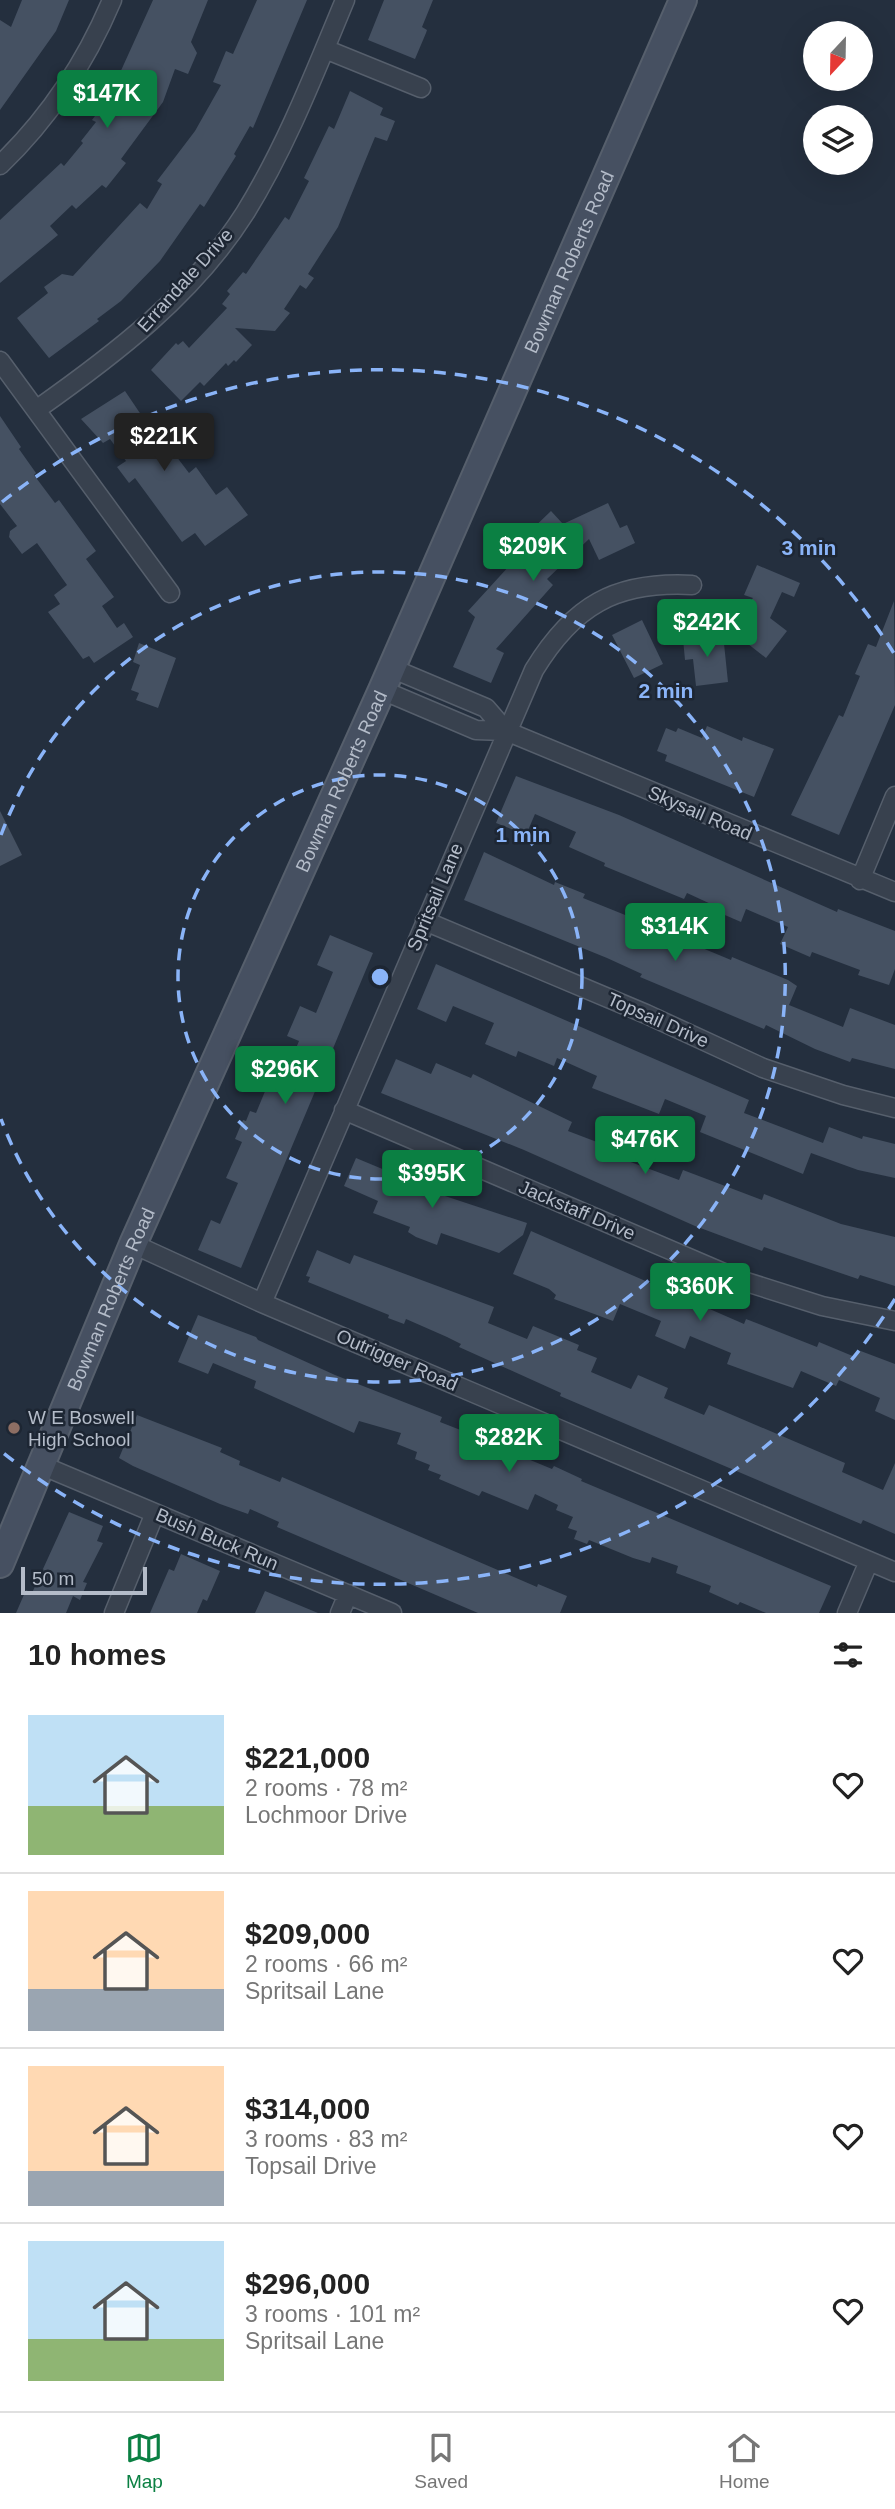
<!DOCTYPE html>
<html lang="en">
<head>
<meta charset="utf-8">
<style>
  body { margin:0; font-family:Helvetica,sans-serif; background:#f2f2f2; color:#222; height:100vh; display:flex; flex-direction:column; font-size:26px; white-space:nowrap }
  * { box-sizing:border-box; margin:0 }
  p { font-size:23px; color:#767676 }
  .icon { flex:none; width:38px; height:38px; fill:none; stroke:currentColor; stroke-width:2; stroke-linecap:round; stroke-linejoin:round }
  .map { position:relative; height:1613px; overflow:hidden }
  .sheet { display:flex; flex-direction:column; background:#fff; flex:1 }
  .sheet>* { flex:none }
  .needle { width:46px; rotate:202deg }
  .fabs { position:absolute; left:803px; top:21px; display:grid; gap:14px }
  .fabs a { display:grid; place-items:center; width:70px; height:70px; border-radius:50%; background:#fff; box-shadow:0 7px 28px #0002; font-size:35px }
  .scale { position:absolute; left:21px; bottom:18px; width:126px; box-sizing:border-box; padding-left:7px; border:4px solid #b4bcc9; border-top:0; font-size:19px; line-height:24px; white-space:nowrap; color:#b4bcc9; -webkit-text-stroke:5px #1d2633; paint-order:stroke }
  .price { position:absolute; translate:-50% -60px; padding:0 16px; border-radius:7px; background:#0b8043; color:#fff; font-size:23px; line-height:46px; filter:drop-shadow(0 2px 4px #0008) }
  .price::after { content:''; position:absolute; left:50%; top:42px; width:21px; height:16px; margin-left:-10px; background:inherit; clip-path:polygon(0 0,100% 0,50% 100%) }
  .price.selected { background:#222; color:#fff }
  ul { padding:0; list-style:none }
  li { display:flex; align-items:center; gap:21px; height:175px; padding:0 28px }
  li+li { border-top:2px solid #e0e0e0 }
  li span { display:grid; place-items:center; flex:none; width:196px; height:140px; border-radius:0px; color:#555 }
  li>.icon { margin-inline-start:auto }
  span .icon { width:84px; height:84px; fill:#fffc; stroke-width:1 }
  li b { font-size:30px }
  h2 { display:flex; justify-content:space-between; align-items:center; height:84px; padding:0 28px; font-size:30px }
  .dock { display:flex; justify-content:space-around; align-items:center; height:98px; border-top:2px solid #e0e0e0; background:#fff; font-size:19px; color:#767676 }
  .dock a { display:grid; justify-items:center; gap:4px }
  .dock .selected { color:#0b8043 }
  .map>svg:first-child { display:block }
  .building { fill:#455162 }
  .lines { fill:none; stroke-linecap:round; stroke-linejoin:round }
  .street-casing { stroke:#565f6c; stroke-width:21 }
  .secondary-casing { stroke:#565f6c; stroke-width:30 }
  .street { stroke:#38414e; stroke-width:18 }
  .secondary { stroke:#465061; stroke-width:26 }
  .ring { fill:none; stroke:#8ab4f8; stroke-width:3.5; stroke-dasharray:12 9 }
  .education-dot { fill:#8d6e63; stroke:#1d2633; stroke-width:2.5 }
  .labels { text-anchor:middle; dominant-baseline:central; stroke-width:5; stroke-linejoin:round; paint-order:stroke }
  .street-label { font-size:19px; fill:#b4bcc9; stroke:#1d2633 }
  .poi-label { font-size:19px; fill:#b4bcc9; stroke:#1d2633; text-anchor:start }
  .centre { fill:#8ab4f8; stroke:#1d2633; stroke-width:3.5 }
  .ring-label { font-size:21px; text-anchor:middle; font-weight:bold; fill:#8ab4f8; stroke:#1d2633; stroke-width:5; stroke-linejoin:round; paint-order:stroke }
</style>
</head>
<body>
<div class="map">
<svg width="895" height="1613" viewBox="0 0 895 1613">
  <rect width="100%" height="100%" fill="#242f3e"/>
  <path class="building" d="M22,0H69L56,31L0,110V20L11,27Z
    M153,0H208L191,42L197,53L188,74L175,69L163,102L121,159L126,163L106,188L102,185L76,209L72,205L50,226L58,235L0,283V220L61,163L64,166L83,143L81,141L96,122L92,120L109,97Z
    M257,0H307L253,128L250,126L234,154L236,156L204,207L200,204L160,261L121,301L97,319L99,321L49,358L17,318L48,293L44,287L62,274L73,276L140,203L147,209L162,184L157,181L195,131L221,85L213,82L226,51L233,54Z
    M384,0H433L422,27L427,30L426,33L415,59L368,40Z
    M350,91L383,108L380,115L395,121L387,141L375,137L338,227L308,274L314,278L306,289L300,285L284,309L290,313L275,331L235,328L252,345L236,362L234,360L228,366L226,363L204,386L200,382L181,401L151,370L176,343L178,345L183,341L189,348L227,308L222,304L230,294L227,291L243,272L246,274L285,217L289,220L309,181L304,178L329,126L334,129Z
    M125,391L148,425L157,419L178,449L173,452L189,473L196,467L216,495L227,487L248,515L205,546L195,533L182,542L135,478L129,483L117,467L126,461L110,439L103,443L81,419Z
    M0,416L21,447L19,449L36,473L34,475L55,503L59,500L96,551L86,559L114,597L102,606L117,628L124,623L133,637L94,663L89,656L83,659L48,612L60,604L54,595L67,585L37,543L22,554L9,537L10,531L17,526L0,504Z
    M608,503L620,528L627,525L635,543L599,560L589,539L547,579L553,585L496,649L504,653L491,683L453,667L475,617L468,611L531,542L525,536L551,511L563,524Z
    M757,565L800,583L794,597L782,592L770,618L787,631L766,658L729,629L753,598L744,595Z
    M894,601L895,705L839,835L791,815L839,715L843,717L860,676L855,674L868,644L876,647Z
    M642,620L663,664L634,678L612,635Z
    M723,634L728,682L696,686L693,659L685,660L683,639Z
    M139,643L176,658L158,708L136,700L139,693L131,690L140,665L133,662Z
    M707,726L742,741L743,737L774,749L754,797L665,761L667,755L657,751L666,728L676,732L678,728L702,738Z
    M516,776L619,815L837,912L838,909L895,931V969L889,985L858,975L860,970L812,952L810,957L780,944L788,927L746,909L741,922L711,909L713,905L687,893L684,899L604,866L605,863L569,847L576,832L535,814L526,835L496,823Z
    M0,811L22,855L0,866Z
    M484,852L554,885L555,882L585,894L583,898L655,927L653,931L694,949L695,945L731,960L732,957L788,980L797,986L789,1005L843,1027L850,1008L895,1025V1069L852,1058L850,1062L815,1049L766,1025L764,1029L640,977L642,974L607,958L464,900Z
    M330,935L373,953L241,1268L198,1250L211,1220L220,1224L238,1183L226,1178L242,1142L235,1139L243,1120L246,1121L250,1111L256,1113L271,1077L282,1082L299,1041L287,1036L300,1006L316,1013L333,972L317,965Z
    M436,964L749,1100L744,1113L823,1143L829,1127L862,1139L863,1136L895,1144V1178L858,1170L811,1153L803,1174L700,1132L706,1116L665,1099L659,1114L592,1088L597,1076L557,1058L554,1066L518,1051L516,1057L485,1044L494,1023L453,1006L446,1022L417,1009Z
    M396,1059L431,1074L436,1063L471,1078L473,1074L572,1122L568,1131L631,1155L628,1161L679,1180L683,1170L762,1200L764,1194L841,1224L895,1237V1286L860,1275L858,1279L764,1247L762,1251L695,1226L524,1150L381,1093Z
    M356,1158L404,1178L407,1173L421,1179L420,1183L443,1191L442,1195L527,1223L523,1235L499,1253L441,1233L437,1245L416,1237L408,1232L410,1227L373,1213L378,1201L344,1186Z
    M531,1231L744,1324L746,1319L817,1347L819,1342L855,1357L858,1350L895,1364V1420L875,1411L880,1398L839,1380L836,1386L801,1371L793,1388L727,1364L731,1353L690,1336L685,1349L655,1336L661,1321L620,1304L613,1321L554,1299L556,1295L549,1289L513,1274Z
    M317,1250L350,1264L354,1255L494,1307L488,1323L527,1339L533,1326L579,1345L577,1350L597,1358L591,1372L631,1389L638,1375L668,1388L664,1398L704,1415L709,1405L845,1463L842,1472L883,1490L895,1463V1534L863,1520L861,1524L560,1396L561,1393L459,1347L461,1344L447,1337L406,1319L404,1324L388,1318L389,1315L308,1282L310,1277L306,1276Z
    M198,1315L256,1337L258,1340L335,1375L442,1417L440,1422L481,1438L482,1436L513,1449L511,1452L552,1469L554,1466L582,1479L581,1481L831,1586L819,1613H766L740,1602L738,1605L709,1592L711,1586L676,1573L678,1566L652,1557L650,1563L633,1558L589,1540L587,1544L574,1539L577,1531L568,1528L573,1517L556,1510L558,1505L535,1494L528,1510L482,1491L479,1496L439,1479L441,1475L428,1470L430,1465L415,1459L417,1452L397,1444L401,1433L359,1421L354,1433L254,1388L256,1381L213,1363L208,1374L178,1362Z
    M137,1415L222,1448L220,1452L240,1461L239,1465L280,1482L282,1477L537,1587L538,1584L567,1596L560,1613H478L277,1527L279,1522L250,1509L248,1514L220,1504L133,1466L119,1458Z
    M69,1512L103,1526L97,1541L103,1543L83,1582L87,1583L80,1600L73,1596L66,1613H16L26,1590L32,1593Z
    M181,1554L220,1571L207,1601L203,1599L197,1613H150L169,1569L174,1571Z
    M265,1591L318,1613H255Z"/>
  <g class="lines">
    <g class="street-casing">
      <path id="street" d="M325,49L421,88
        M0,165C50,117 85,64 112,0
        M0,361L170,593
        M36,410C114,355 193,295 245,213C286,147 315,72 345,0
        M382,690L476,730L506,731L486,708L391,668
        M506,731L895,892
        M860,880L895,796
        M425,921L646,1014L763,1068L843,1095L895,1108
        M344,1110L740,1280L822,1306L895,1321
        M133,1244L262,1303L895,1572
        M262,1303L534,670C573,606 615,581 692,585
        M41,1465L392,1613
        M114,1613L155,1513
        M340,1613L348,1594
        M847,1613L869,1561"/>
    </g>
    <g class="secondary-casing">
      <g id="secondary">
        <path id="s1" d="M0,1564L133,1244L382,690L683,0"/>
      </g>
    </g>
    <use href="#street" class="street"/>
    <use href="#secondary" class="secondary"/>
  </g>
  <g class="ring">
    <circle cx="380" cy="977" r="202"/>
    <path d="M1 835A405 405 0 1 1 1 1119"/>
    <path d="M895 1299A607 607 0 0 1 2 1452M2 502A607 607 0 0 1 895 655"/>
  </g>
  <circle class="education-dot" cx="14" cy="1428" r="7"/>
  <g class="labels">
    <g class="street-label">
      <text stroke="none"><textPath href="#s1" startOffset="1421">Bowman Roberts Road</textPath></text>
      <text transform="translate(185 280) rotate(-48)">Errandale Drive</text>
      <text stroke="none"><textPath href="#s1" startOffset="854">Bowman Roberts Road</textPath></text>
      <text transform="translate(700 813) rotate(23)">Skysail Road</text>
      <text transform="translate(435 897) rotate(-67)">Spritsail Lane</text>
      <text transform="translate(658 1020) rotate(24)">Topsail Drive</text>
      <text transform="translate(577 1210) rotate(23)">Jackstaff Drive</text>
      <text stroke="none"><textPath href="#s1" startOffset="287">Bowman Roberts Road</textPath></text>
      <text transform="translate(397 1360) rotate(23)">Outrigger Road</text>
      <text transform="translate(217 1539) rotate(23)">Bush Buck Run</text>
    </g>
    <g class="poi-label">
      <text x="28" y="1417">W E Boswell<tspan x="28" dy="22">High School</tspan></text>
    </g>
  </g>
  <circle cx="380" cy="977" r="10" class="centre"/>
  <g class="ring-label">
    <text x="809" y="555">3 min</text>
    <text x="666" y="698">2 min</text>
    <text x="523" y="842">1 min</text>
  </g>
</svg>
<div class="fabs">
<a><svg class="needle" viewBox="-14 -14 28 28"><path d="M0-13l5 13h-10z" fill="#e53935"/><path d="M0 13l5-13h-10z" fill="#767676"/></svg></a>
<a><svg class="icon" aria-label="layers" viewBox="0 0 24 24"><path d="M12 4l9 5-9 5-9-5zM3 14l9 5 9-5"/></svg></a>
</div>
<div class="scale">50 m</div>
<b class="price" style="left:107px;top:130px">$147K</b>
<b class="price selected" style="left:164px;top:473px">$221K</b>
<b class="price" style="left:533px;top:583px">$209K</b>
<b class="price" style="left:707px;top:659px">$242K</b>
<b class="price" style="left:675px;top:963px">$314K</b>
<b class="price" style="left:285px;top:1106px">$296K</b>
<b class="price" style="left:645px;top:1176px">$476K</b>
<b class="price" style="left:432px;top:1210px">$395K</b>
<b class="price" style="left:700px;top:1323px">$360K</b>
<b class="price" style="left:509px;top:1474px">$282K</b>
</div>
<section class="sheet">
<h2>10 homes<svg class="icon" aria-label="filters" viewBox="0 0 24 24"><path d="M4 7h16M4 17h16"/><circle cx="9" cy="7" r="2"/><circle cx="15" cy="17" r="2"/></svg></h2>
<ul>
<li><span style="background:linear-gradient(#bfe0f5 65%,#8fb573 0)"><svg class="icon" aria-label="home" viewBox="0 0 24 24"><path d="M3 11l9-7 9 7M6 9v11h12V9"/></svg></span><div><b>$221,000</b><p>2 rooms · 78 m²</p><p>Lochmoor Drive</p></div><svg class="icon" aria-label="heart" viewBox="0 0 24 24"><path d="M12 20l-8-8c-3-5 5-10 8-4 3-6 11-1 8 4z"/></svg></li>
<li><span style="background:linear-gradient(#ffd9b3 70%,#9aa5b1 0)"><svg class="icon" aria-label="home" viewBox="0 0 24 24"><path d="M3 11l9-7 9 7M6 9v11h12V9"/></svg></span><div><b>$209,000</b><p>2 rooms · 66 m²</p><p>Spritsail Lane</p></div><svg class="icon" aria-label="heart" viewBox="0 0 24 24"><path d="M12 20l-8-8c-3-5 5-10 8-4 3-6 11-1 8 4z"/></svg></li>
<li><span style="background:linear-gradient(#ffd9b3 75%,#9aa5b1 0)"><svg class="icon" aria-label="home" viewBox="0 0 24 24"><path d="M3 11l9-7 9 7M6 9v11h12V9"/></svg></span><div><b>$314,000</b><p>3 rooms · 83 m²</p><p>Topsail Drive</p></div><svg class="icon" aria-label="heart" viewBox="0 0 24 24"><path d="M12 20l-8-8c-3-5 5-10 8-4 3-6 11-1 8 4z"/></svg></li>
<li><span style="background:linear-gradient(#bfe0f5 70%,#8fb573 0)"><svg class="icon" aria-label="home" viewBox="0 0 24 24"><path d="M3 11l9-7 9 7M6 9v11h12V9"/></svg></span><div><b>$296,000</b><p>3 rooms · 101 m²</p><p>Spritsail Lane</p></div><svg class="icon" aria-label="heart" viewBox="0 0 24 24"><path d="M12 20l-8-8c-3-5 5-10 8-4 3-6 11-1 8 4z"/></svg></li>
</ul>
</section>
<nav class="dock">
<a class="selected"><svg class="icon" aria-label="map" viewBox="0 0 24 24"><path d="M3 6l6-2 6 2 6-2v14l-6 2-6-2-6 2zM9 4v14M15 6v14"/></svg>Map</a>
<a><svg class="icon" aria-label="saved" viewBox="0 0 24 24"><path d="M7 4h10v16l-5-4-5 4z"/></svg>Saved</a>
<a><svg class="icon" aria-label="home" viewBox="0 0 24 24"><path d="M3 11l9-7 9 7M6 9v11h12V9"/></svg>Home</a>
</nav>
</body>
</html>
